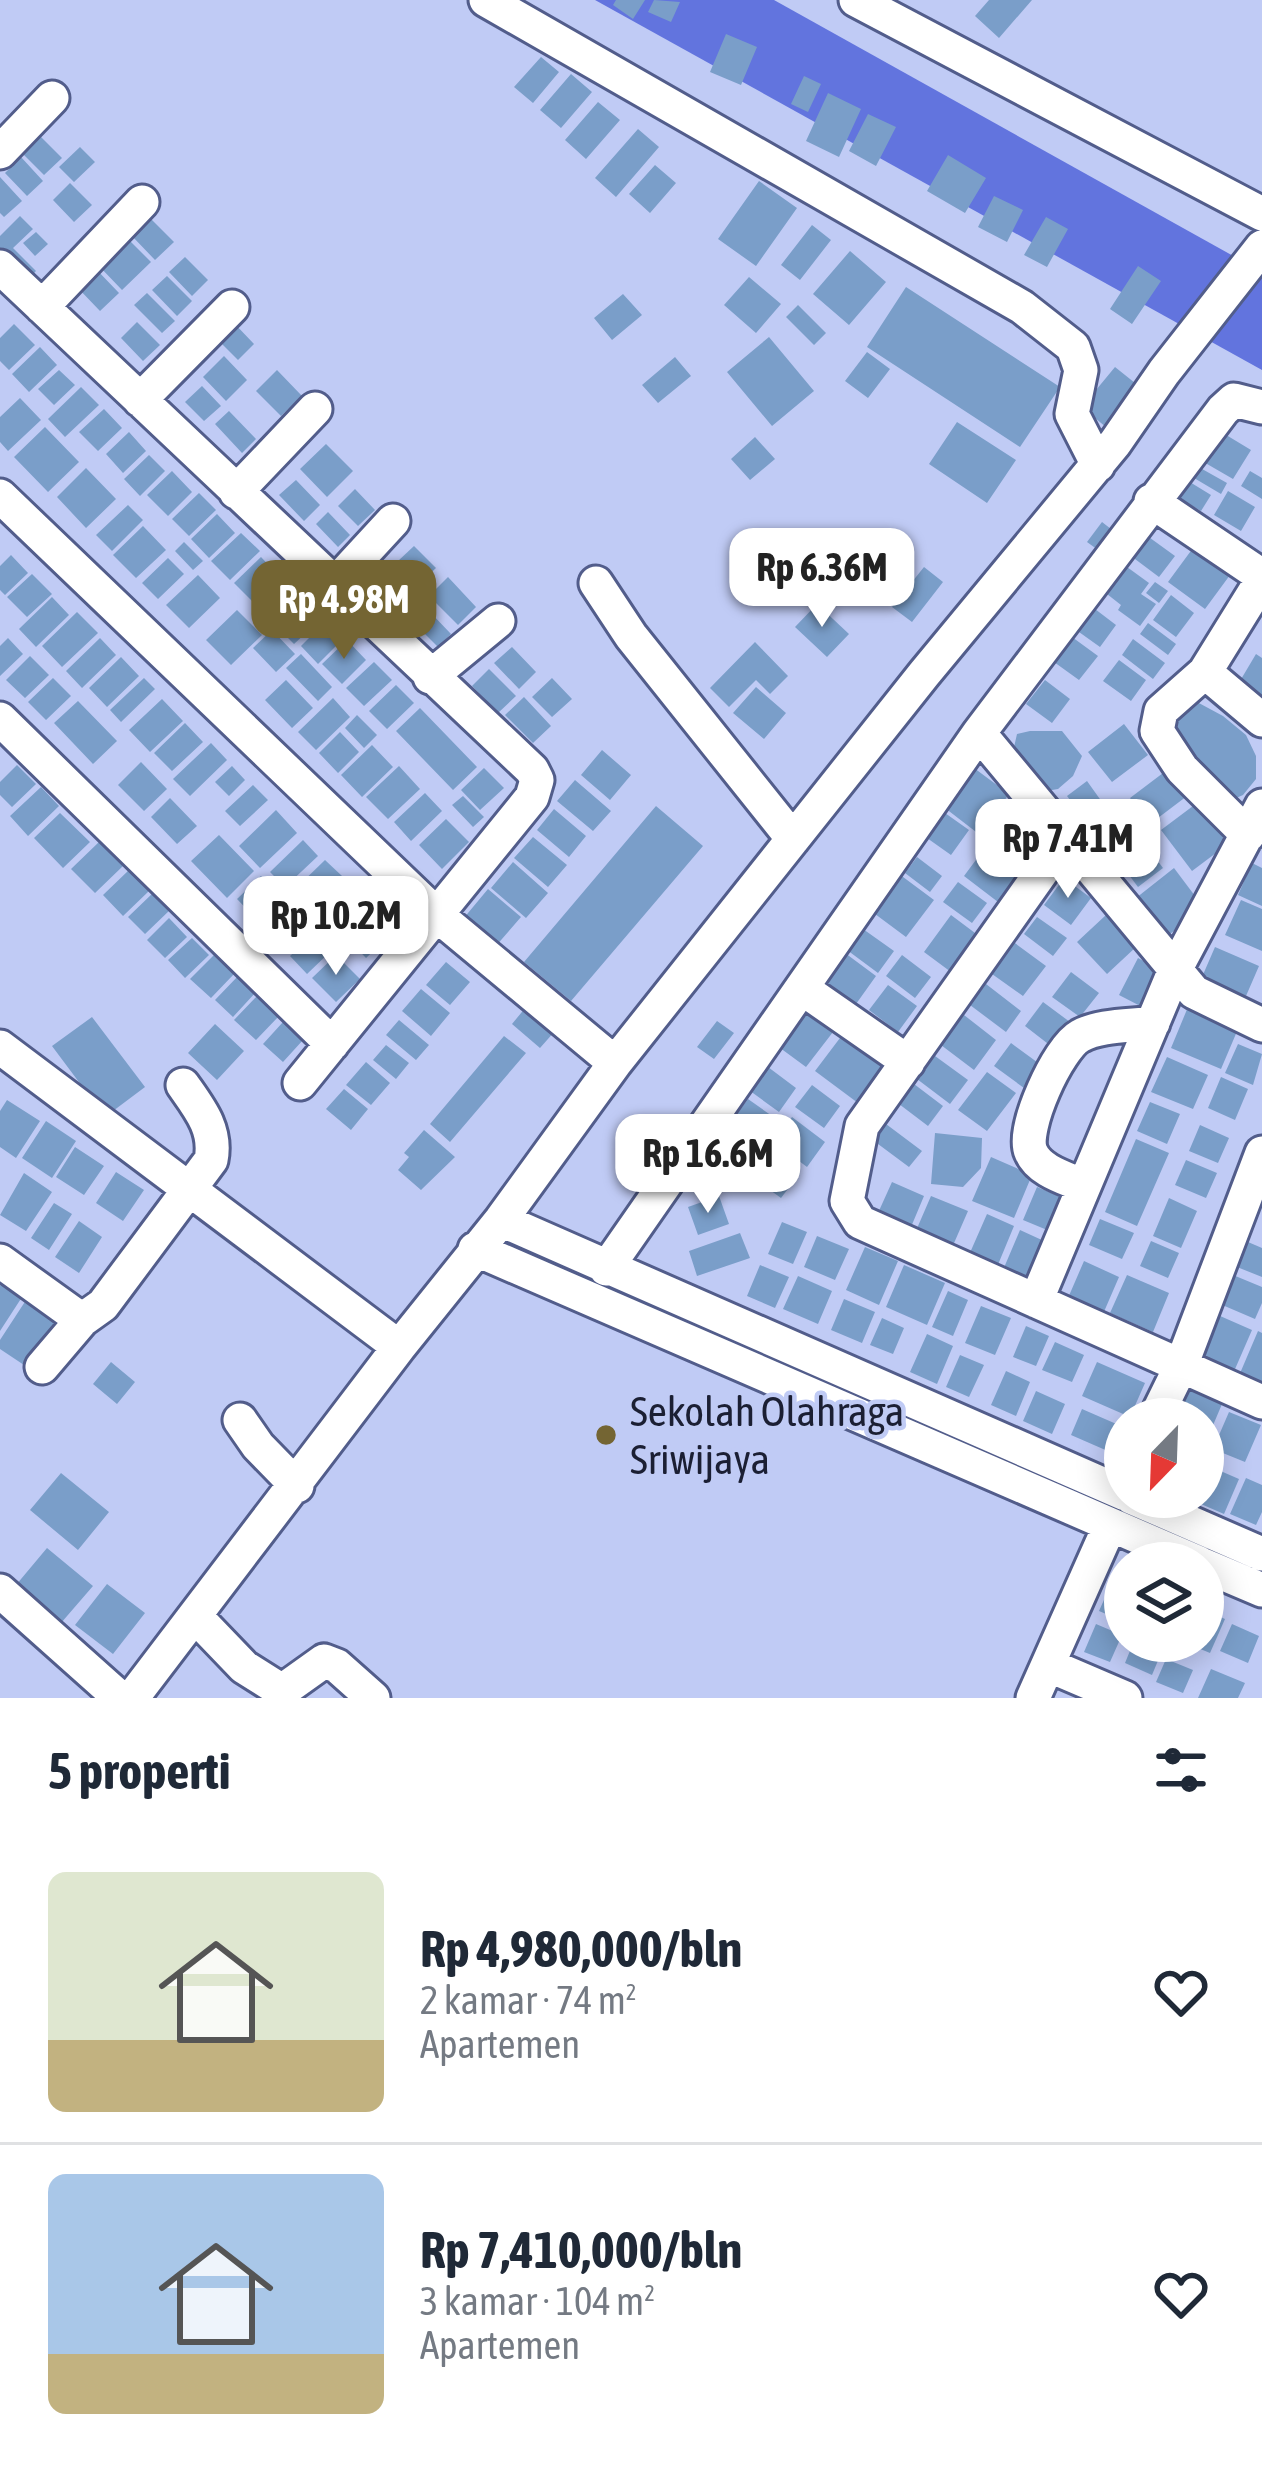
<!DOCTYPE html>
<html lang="id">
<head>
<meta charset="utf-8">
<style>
  body { margin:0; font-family:"Asap Condensed",sans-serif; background:#f2f2f3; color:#1f2937; height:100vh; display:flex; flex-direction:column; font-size:45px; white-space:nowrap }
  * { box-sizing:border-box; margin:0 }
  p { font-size:39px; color:#747a83 }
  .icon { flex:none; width:66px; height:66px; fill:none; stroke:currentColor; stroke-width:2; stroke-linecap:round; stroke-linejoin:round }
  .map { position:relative; height:1698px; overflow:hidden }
  .drawer { display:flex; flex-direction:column; background:#fff; flex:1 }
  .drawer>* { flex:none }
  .needle { width:78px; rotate:203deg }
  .fabs { position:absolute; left:1104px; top:1398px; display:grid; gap:24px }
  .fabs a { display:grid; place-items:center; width:120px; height:120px; border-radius:50%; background:#fff; box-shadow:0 6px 30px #0003; font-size:60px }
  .price { position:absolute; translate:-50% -102px; padding:0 27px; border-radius:24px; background:#fff; color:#222; font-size:39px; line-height:78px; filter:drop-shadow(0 3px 6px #0008) }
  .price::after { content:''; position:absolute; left:50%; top:72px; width:36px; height:27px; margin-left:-18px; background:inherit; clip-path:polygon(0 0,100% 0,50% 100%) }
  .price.active { background:#746533; color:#fff }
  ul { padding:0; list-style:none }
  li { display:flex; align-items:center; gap:36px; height:300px; padding:0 48px }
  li+li { border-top:3px solid #e0e1e3 }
  li span { display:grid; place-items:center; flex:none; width:336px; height:240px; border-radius:18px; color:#555 }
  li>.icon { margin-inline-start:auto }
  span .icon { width:144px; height:144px; fill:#fffc; stroke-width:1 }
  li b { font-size:51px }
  h2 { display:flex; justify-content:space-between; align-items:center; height:144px; padding:0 48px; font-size:51px }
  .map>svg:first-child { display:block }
  .water { fill:#6274de }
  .building { fill:#7a9ec9 }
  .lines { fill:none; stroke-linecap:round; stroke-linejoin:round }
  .minor-casing { stroke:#525d8b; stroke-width:39 }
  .minor { stroke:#fff; stroke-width:33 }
  .poi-dot { fill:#746533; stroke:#c0cbf5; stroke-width:4.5 }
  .labels { text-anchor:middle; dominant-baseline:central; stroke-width:9; stroke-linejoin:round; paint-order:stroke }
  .poi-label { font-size:42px; fill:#1b1f33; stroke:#c0cbf5; text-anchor:start }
</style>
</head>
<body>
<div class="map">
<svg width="1262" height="1698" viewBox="0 0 1262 1698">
  <rect width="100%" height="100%" fill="#c0cbf5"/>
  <path class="water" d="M595,0H774L1262,272V370Z"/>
  <path class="building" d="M616,0H645L633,19L613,5Z
    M654,0L680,2L671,22L648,12Z
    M989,0H1032L999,38L975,16Z
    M726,34L757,47L741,85L710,72Z
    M541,57L559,72L533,103L514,87Z
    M571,74L592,92L561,128L540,110Z
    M804,76L821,84L808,112L791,104Z
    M828,93L861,109L839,157L806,141Z
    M598,102L620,120L586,159L565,140Z
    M868,114L896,127L876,166L849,151Z
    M638,129L659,147L616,197L595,178Z
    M41,137L62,158L44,175L23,154Z
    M80,147L95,162L74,182L59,167Z
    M948,155L986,178L965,213L927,191Z
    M21,157L43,181L27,196L5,173Z
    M655,165L676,183L650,213L629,194Z
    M0,177L22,201L4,217L0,213Z
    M759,181L797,208L756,266L718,239Z
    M70,183L92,205L74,222L53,200Z
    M994,196L1023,210L1007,242L978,227Z
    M20,216L33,229L13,248L36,271L26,281L0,257V236Z
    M149,217L174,242L155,260L131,235Z
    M1046,217L1068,229L1047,267L1024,255Z
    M812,225L831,240L800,280L781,265Z
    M36,232L48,244L35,256L23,243Z
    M127,238L151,262L122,290L98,265Z
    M850,251L886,282L849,325L813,294Z
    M185,257L208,280L192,296L169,272Z
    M1138,266L1161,281L1132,324L1110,309Z
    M95,268L119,293L100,311L76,286Z
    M167,276L192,301L177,316L152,290Z
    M749,277L781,304L756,333L724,305Z
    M906,287L1060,387L1020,447L867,347Z
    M147,293L175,321L162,333L134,305Z
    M623,294L642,315L612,340L594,318Z
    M798,305L826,333L814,345L786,317Z
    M137,322L160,345L143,361L121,338Z
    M233,322L254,344L238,360L216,338Z
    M14,324L35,345L9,370L0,361V338Z
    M769,337L814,391L772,426L727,372Z
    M40,347L57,365L29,392L12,374Z
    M867,352L890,369L868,398L845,381Z
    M224,356L247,380L226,401L203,377Z
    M675,357L691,376L658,403L642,385Z
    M1115,367L1140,387L1107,428L1082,407Z
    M59,370L75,385L54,405L38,389Z
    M277,370L302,396L281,416L256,391Z
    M202,386L221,406L204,421L185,402Z
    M81,387L99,405L65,437L48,419Z
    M20,398L41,420L8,451L0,442V417Z
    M104,409L122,428L98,451L79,432Z
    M229,411L256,439L242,453L215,424Z
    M957,422L1016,460L987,503L929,464Z
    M45,427L79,462L48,492L14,457Z
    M1213,427L1251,450L1233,479L1195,457Z
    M129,432L146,451L123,473L106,454Z
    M755,437L775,459L750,480L731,459Z
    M326,444L353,471L327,497L300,469Z
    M149,455L165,471L140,496L124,479Z
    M1195,465L1227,483L1221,494L1189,475Z
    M86,468L116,499L86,528L57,497Z
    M172,471L192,492L168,516L147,495Z
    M1250,471L1262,478V499L1241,486Z
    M1180,476L1211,495L1201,511L1170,493Z
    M296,480L320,505L304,521L279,495Z
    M355,489L375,510L358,526L338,506Z
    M1228,491L1255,507L1241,531L1214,515Z
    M199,493L216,510L189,536L172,519Z
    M128,505L143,520L112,551L96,535Z
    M328,512L350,535L338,547L316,524Z
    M217,514L235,533L209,558L191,539Z
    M1102,522L1120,536L1105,555L1087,542Z
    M143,526L166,550L136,578L113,555Z
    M241,533L260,551L230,580L211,561Z
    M1146,535L1175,556L1159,577L1131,556Z
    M184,542L203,561L193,570L175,551Z
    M414,546L436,568L420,583L398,561Z
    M1193,548L1230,575L1205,609L1168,582Z
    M11,555L28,573L5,595L0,590V566Z
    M261,557L279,576L252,601L234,583Z
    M168,558L184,574L158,599L142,583Z
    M924,567L943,582L912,622L892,607Z
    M1127,567L1149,583L1141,594L1156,604L1140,626L1118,610L1121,605L1107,594Z
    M393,568L417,594L402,608L377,583Z
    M32,574L52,594L27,617L7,597Z
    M198,575L220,598L189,628L166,605Z
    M448,577L476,607L458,625L429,596Z
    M282,581L299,598L274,622L257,605Z
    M1155,582L1168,591L1159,603L1146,593Z
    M1171,595L1194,613L1176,637L1153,620Z
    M52,597L69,615L36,647L19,629Z
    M301,600L320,620L294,644L275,625Z
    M817,604L849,634L827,657L795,627Z
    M1095,609L1116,625L1100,647L1079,632Z
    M237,610L262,635L231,665L206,640Z
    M429,611L451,634L438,647L415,624Z
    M77,612L98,633L62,667L42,646Z
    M325,622L343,639L318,664L301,646Z
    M1148,623L1176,644L1168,655L1140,634Z
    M272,630L295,654L276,672L253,648Z
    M1072,637L1098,656L1079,680L1054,662Z
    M8,638L23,654L0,676V646Z
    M100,638L116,655L82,688L66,671Z
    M1133,639L1165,663L1153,679L1122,655Z
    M347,640L366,660L342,684L322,664Z
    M755,642L788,676L770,694L756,680L729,707L710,688Z
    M512,647L536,672L519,689L494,663Z
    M301,654L332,687L318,701L286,668Z
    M1256,654L1262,658V701L1237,686Z
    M30,656L49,675L25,698L6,680Z
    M121,657L139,676L107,707L89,688Z
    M1119,660L1146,680L1131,701L1103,681Z
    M374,662L392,680L364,706L346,688Z
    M489,669L516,696L498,713L472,686Z
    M53,678L71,696L46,720L28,702Z
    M144,678L155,689L121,722L110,710Z
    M552,678L572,699L552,717L532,697Z
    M286,680L313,708L292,728L265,700Z
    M1045,680L1070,699L1052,723L1026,704Z
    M396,685L414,703L387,729L369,711Z
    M756,687L786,713L764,739L733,713Z
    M524,697L551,726L533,743L505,715Z
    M333,698L350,717L316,750L298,732Z
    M162,699L183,721L150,752L129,730Z
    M78,701L117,741L93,764L54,723Z
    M1197,702L1223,716L1246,735L1256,756V779L1243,795L1225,803L1166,726L1179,703Z
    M420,708L477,767L453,790L396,731Z
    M357,715L377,735L364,748L345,728Z
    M185,723L203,742L172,771L154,753Z
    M1124,724L1148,755L1112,782L1088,752Z
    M1030,731H1062L1082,756L1073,776L1058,789L1040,792L1012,756L1017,734Z
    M340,732L359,752L338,773L319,753Z
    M211,743L227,760L190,796L173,779Z
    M372,745L393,767L362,797L341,775Z
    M602,750L631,775L610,800L581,775Z
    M141,762L167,789L144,811L118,785Z
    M17,765L36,784L12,807L0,795V782Z
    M232,766L245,780L229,796L215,782Z
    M399,766L420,789L388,819L366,797Z
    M484,768L504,788L480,810L461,790Z
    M974,768L1009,794L980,835L945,808Z
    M1167,770L1187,796L1150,824L1130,798Z
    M575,780L611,811L593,831L557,801Z
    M1087,781L1102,802L1083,817L1067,796Z
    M253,785L268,800L240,826L225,811Z
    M41,787L59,806L28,836L10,816Z
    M425,793L442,811L411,841L394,822Z
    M463,796L484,817L473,827L452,805Z
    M170,798L197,826L177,844L151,817Z
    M1197,803L1228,844L1192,871L1161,830Z
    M656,806L703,846L571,1001L524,962Z
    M1110,807L1129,833L1107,850L1087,824Z
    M554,809L586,836L569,857L537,830Z
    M276,810L297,833L260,868L239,846Z
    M60,813L90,842L63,868L34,838Z
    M945,813L969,830L951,855L927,838Z
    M1018,818L1040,834L1020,859L999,843Z
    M446,819L469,842L442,869L419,845Z
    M219,835L254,871L227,898L191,861Z
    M533,837L567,865L548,887L514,858Z
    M303,840L318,856L285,887L270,872Z
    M1142,840L1163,868L1138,887L1117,859Z
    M99,842L123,866L95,893L71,869Z
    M987,845L1021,870L998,902L964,876Z
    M917,857L942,876L930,892L905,873Z
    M325,860L342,876L308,909L292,892Z
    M513,862L548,893L526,918L491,888Z
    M1252,863L1262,868V906L1238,895Z
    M1174,868L1204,908L1166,937L1136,898Z
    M129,870L149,891L123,916L103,895Z
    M899,874L934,900L906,937L871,911Z
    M261,876L288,904L264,927L237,899Z
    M347,877L367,900L337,929L315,907Z
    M1064,878L1091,898L1071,925L1044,905Z
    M958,882L987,903L972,923L943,902Z
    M488,889L521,917L495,947L463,919Z
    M154,892L171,909L145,934L128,917Z
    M1241,900L1262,909V951L1225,935Z
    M369,904L395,930L366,958L341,932Z
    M295,909L312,927L286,951L269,934Z
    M951,915L979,936L951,972L924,952Z
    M1106,915L1136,947L1107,974L1077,942Z
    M1037,917L1067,938L1053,956L1024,934Z
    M169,918L187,937L165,958L147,940Z
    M863,929L894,951L878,973L847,950Z
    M315,933L332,950L307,974L290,956Z
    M192,938L209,955L185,978L168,960Z
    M1008,938L1046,966L1023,996L985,969Z
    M1215,947L1259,966L1246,996L1202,977Z
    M845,953L876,976L851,1011L819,988Z
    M214,955L234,974L211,998L190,979Z
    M336,955L360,979L336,1002L312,978Z
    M902,955L931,977L915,998L886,976Z
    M1138,958L1166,973L1148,1010L1119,995Z
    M446,962L470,982L450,1005L426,985Z
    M1071,972L1099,993L1080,1017L1052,997Z
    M239,975L257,991L233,1017L215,1000Z
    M986,984L1021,1011L1006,1032L970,1005Z
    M888,985L917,1006L898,1032L869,1010Z
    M421,989L450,1013L431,1036L402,1011Z
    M257,996L279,1016L256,1040L234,1020Z
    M1043,1002L1074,1025L1056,1050L1025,1026Z
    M799,1006L833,1032L806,1067L772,1042Z
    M526,1007L555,1031L540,1048L512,1024Z
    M1188,1007L1238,1029L1221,1069L1171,1048Z
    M964,1015L996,1040L974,1070L941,1045Z
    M92,1017L145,1087L105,1117L52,1046Z
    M399,1020L429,1045L416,1060L386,1035Z
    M717,1021L734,1033L714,1059L697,1047Z
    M283,1022L303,1040L283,1062L263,1044Z
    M215,1024L244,1051L217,1080L188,1053Z
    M843,1034L886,1066L858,1103L815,1071Z
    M504,1036L526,1053L450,1142L430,1124Z
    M1011,1043L1041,1065L1024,1088L994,1066Z
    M1238,1044L1262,1054L1253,1085L1225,1073Z
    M386,1045L409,1063L396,1079L373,1060Z
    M935,1056L968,1080L950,1104L917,1079Z
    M1167,1057L1208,1075L1193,1109L1151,1092Z
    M366,1062L390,1083L371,1105L346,1085Z
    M764,1064L796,1088L779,1112L746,1088Z
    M987,1072L1016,1093L987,1131L958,1110Z
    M1221,1077L1248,1089L1235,1120L1208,1108Z
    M914,1084L943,1106L928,1126L899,1104Z
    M812,1085L840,1106L824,1128L795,1107Z
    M344,1089L368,1109L351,1130L326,1109Z
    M748,1099L772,1116L751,1143L728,1126Z
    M7,1100L40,1121L16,1158L0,1147V1111Z
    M1150,1102L1180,1114L1167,1144L1137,1131Z
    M792,1117L825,1142L807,1167L774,1142Z
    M46,1121L76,1141L52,1178L22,1158Z
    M886,1124L922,1151L909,1167L874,1141Z
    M1200,1125L1229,1138L1218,1163L1189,1151Z
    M424,1130L455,1157L421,1190L398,1170L409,1157L404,1153Z
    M935,1133L982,1138L981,1168L963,1187L931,1184Z
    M1136,1139L1169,1153L1137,1226L1105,1212Z
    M714,1140L741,1160L725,1180L698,1161Z
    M75,1147L104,1166L84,1195L56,1177Z
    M768,1149L800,1173L781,1198L748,1174Z
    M991,1157L1032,1175L1014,1218L972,1201Z
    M1186,1160L1217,1173L1206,1198L1175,1185Z
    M116,1172L144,1190L123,1221L96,1203Z
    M24,1173L52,1192L26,1231L0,1215Z
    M892,1182L924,1196L911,1227L878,1213Z
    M1037,1187L1066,1199L1052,1232L1023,1220Z
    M719,1196L729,1224L698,1235L688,1207Z
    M931,1196L968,1211L951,1250L915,1233Z
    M1169,1198L1197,1211L1181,1248L1153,1236Z
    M54,1203L72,1214L49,1250L31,1238Z
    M987,1214L1014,1226L997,1267L969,1255Z
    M1100,1219L1134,1233L1122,1259L1089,1245Z
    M79,1221L102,1237L79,1273L55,1257Z
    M782,1222L807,1232L793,1264L768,1254Z
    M1020,1230L1044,1241L1027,1281L1003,1270Z
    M740,1233L750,1258L697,1276L689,1251Z
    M817,1236L849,1249L835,1280L804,1267Z
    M1151,1241L1179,1253L1168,1278L1140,1266Z
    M1248,1242L1262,1248V1277L1237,1267Z
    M865,1247L898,1261L879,1305L846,1290Z
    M1084,1261L1119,1277L1103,1314L1068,1298Z
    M760,1265L789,1277L775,1308L747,1296Z
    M904,1265L945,1283L927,1325L886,1307Z
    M1127,1275L1169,1293L1153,1332L1110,1313Z
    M1233,1275L1262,1287V1303L1255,1319L1220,1304Z
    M798,1276L832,1291L818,1324L783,1309Z
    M3,1281L24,1294L0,1331V1286Z
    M948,1291L968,1300L953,1336L932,1327Z
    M30,1294L67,1319L33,1371L0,1349V1340Z
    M844,1299L875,1312L862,1343L831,1330Z
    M981,1306L1011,1318L995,1355L965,1343Z
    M1211,1312L1252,1330L1232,1376L1191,1358Z
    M882,1318L904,1328L893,1354L870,1345Z
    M1026,1326L1049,1336L1036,1366L1013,1357Z
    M1258,1331L1262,1333V1388L1238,1378Z
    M927,1334L953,1346L937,1384L910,1372Z
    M1055,1342L1084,1355L1072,1382L1042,1370Z
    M960,1355L984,1365L969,1397L946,1387Z
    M111,1362L135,1382L117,1404L93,1384Z
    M1097,1362L1145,1383L1130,1417L1082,1396Z
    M1006,1371L1030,1382L1016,1416L991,1405Z
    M1182,1387L1222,1404L1203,1449V1419H1168Z
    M1036,1391L1065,1404L1052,1434L1023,1421Z
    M1082,1409L1121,1426L1110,1452L1071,1435Z
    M1229,1412L1261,1425L1245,1462L1213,1449Z
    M1209,1466L1239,1479L1224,1514L1194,1501L1196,1497H1203V1480Z
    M61,1473L109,1512L78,1550L30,1510Z
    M1246,1478L1262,1485V1512L1256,1525L1230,1514Z
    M47,1548L93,1586L61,1623L16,1585Z
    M1116,1573L1125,1577V1622L1099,1611Z
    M107,1584L145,1613L113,1654L75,1625Z
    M1203,1609L1225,1619L1210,1653L1181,1641H1203Z
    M1096,1624L1122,1635L1110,1662L1084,1652Z
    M1232,1624L1259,1636L1248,1663L1220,1651Z
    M1134,1641L1162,1651L1152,1675L1125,1663Z
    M1166,1659L1193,1670L1183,1693L1156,1682Z
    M1211,1669L1245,1683L1238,1698H1198Z"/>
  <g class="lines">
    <g class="minor-casing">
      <path id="minor" d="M486,0L1022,307L1073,347L1081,370L1072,414L1098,465
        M856,0L1262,214
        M0,152L52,98
        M0,267L532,770L537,780L532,797L300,1083
        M42,307L142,202
        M140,400L232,307
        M1262,407L1234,400L1223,410L979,733L1194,992L1262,1025
        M236,492L315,409
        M0,496L438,916L615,1063
        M1151,501L1262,576
        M596,583L631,636L793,839
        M334,585L393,521
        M1205,672L1262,720
        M430,677L498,621
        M0,719L332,1044
        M1248,835L1182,769L1157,731L1161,711L1205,672L1262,580
        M1067,836L862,1126L847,1201L860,1222L1262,1402
        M803,989L908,1062
        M0,1047L399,1347
        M1084,1186C1066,1178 1039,1171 1031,1152C1021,1129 1058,1048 1080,1036C1099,1025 1131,1026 1153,1023
        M501,1220L1125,1494
        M475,1249L1199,1563
        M0,1261L82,1320
        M606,1269L979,733
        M1036,1301L1174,972L1262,806
        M42,1367L82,1320L103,1305L211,1160C217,1130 200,1109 183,1085
        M1155,1419L1181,1366L1262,1153
        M240,1420L258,1446L297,1486
        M1131,1497L1262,1554
        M1203,1565L1262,1590
        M0,1591L120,1698
        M196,1617L244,1667L282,1691L324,1661L337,1666L373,1698
        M1048,1665L1125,1698
        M132,1698L399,1347L501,1220L615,1063L924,674L1115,443L1164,372L1262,247
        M1033,1698L1110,1525"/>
    </g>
    <use href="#minor" class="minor"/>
  </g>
  <circle class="poi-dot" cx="606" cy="1435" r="12"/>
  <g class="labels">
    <g class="poi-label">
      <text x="630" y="1411">Sekolah Olahraga<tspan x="630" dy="48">Sriwijaya</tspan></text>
    </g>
  </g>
</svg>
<div class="fabs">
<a><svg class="needle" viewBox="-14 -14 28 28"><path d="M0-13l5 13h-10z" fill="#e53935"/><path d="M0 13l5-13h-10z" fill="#747a83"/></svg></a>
<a><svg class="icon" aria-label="layers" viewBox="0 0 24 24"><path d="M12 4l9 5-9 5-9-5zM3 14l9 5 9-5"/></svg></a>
</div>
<b class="price" style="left:822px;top:630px">Rp 6.36M</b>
<b class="price active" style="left:344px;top:662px">Rp 4.98M</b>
<b class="price" style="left:1068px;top:901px">Rp 7.41M</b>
<b class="price" style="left:336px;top:978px">Rp 10.2M</b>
<b class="price" style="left:708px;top:1216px">Rp 16.6M</b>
</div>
<section class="drawer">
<h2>5 properti<svg class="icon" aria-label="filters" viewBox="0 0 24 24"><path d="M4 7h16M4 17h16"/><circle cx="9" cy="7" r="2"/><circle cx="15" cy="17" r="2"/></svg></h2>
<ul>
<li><span style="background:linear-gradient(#dfe7d0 70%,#c2b280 0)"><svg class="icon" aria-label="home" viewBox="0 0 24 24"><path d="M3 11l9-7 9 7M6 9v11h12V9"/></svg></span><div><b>Rp 4,980,000/bln</b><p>2 kamar · 74 m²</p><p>Apartemen</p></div><svg class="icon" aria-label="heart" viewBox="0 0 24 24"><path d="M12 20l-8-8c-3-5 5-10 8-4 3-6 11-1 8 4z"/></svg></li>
<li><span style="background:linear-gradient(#a9c7e8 75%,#c2b280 0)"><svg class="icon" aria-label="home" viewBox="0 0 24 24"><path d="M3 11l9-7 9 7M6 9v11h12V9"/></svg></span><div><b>Rp 7,410,000/bln</b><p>3 kamar · 104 m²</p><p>Apartemen</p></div><svg class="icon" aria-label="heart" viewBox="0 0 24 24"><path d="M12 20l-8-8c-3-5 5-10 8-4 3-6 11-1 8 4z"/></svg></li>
</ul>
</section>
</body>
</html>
